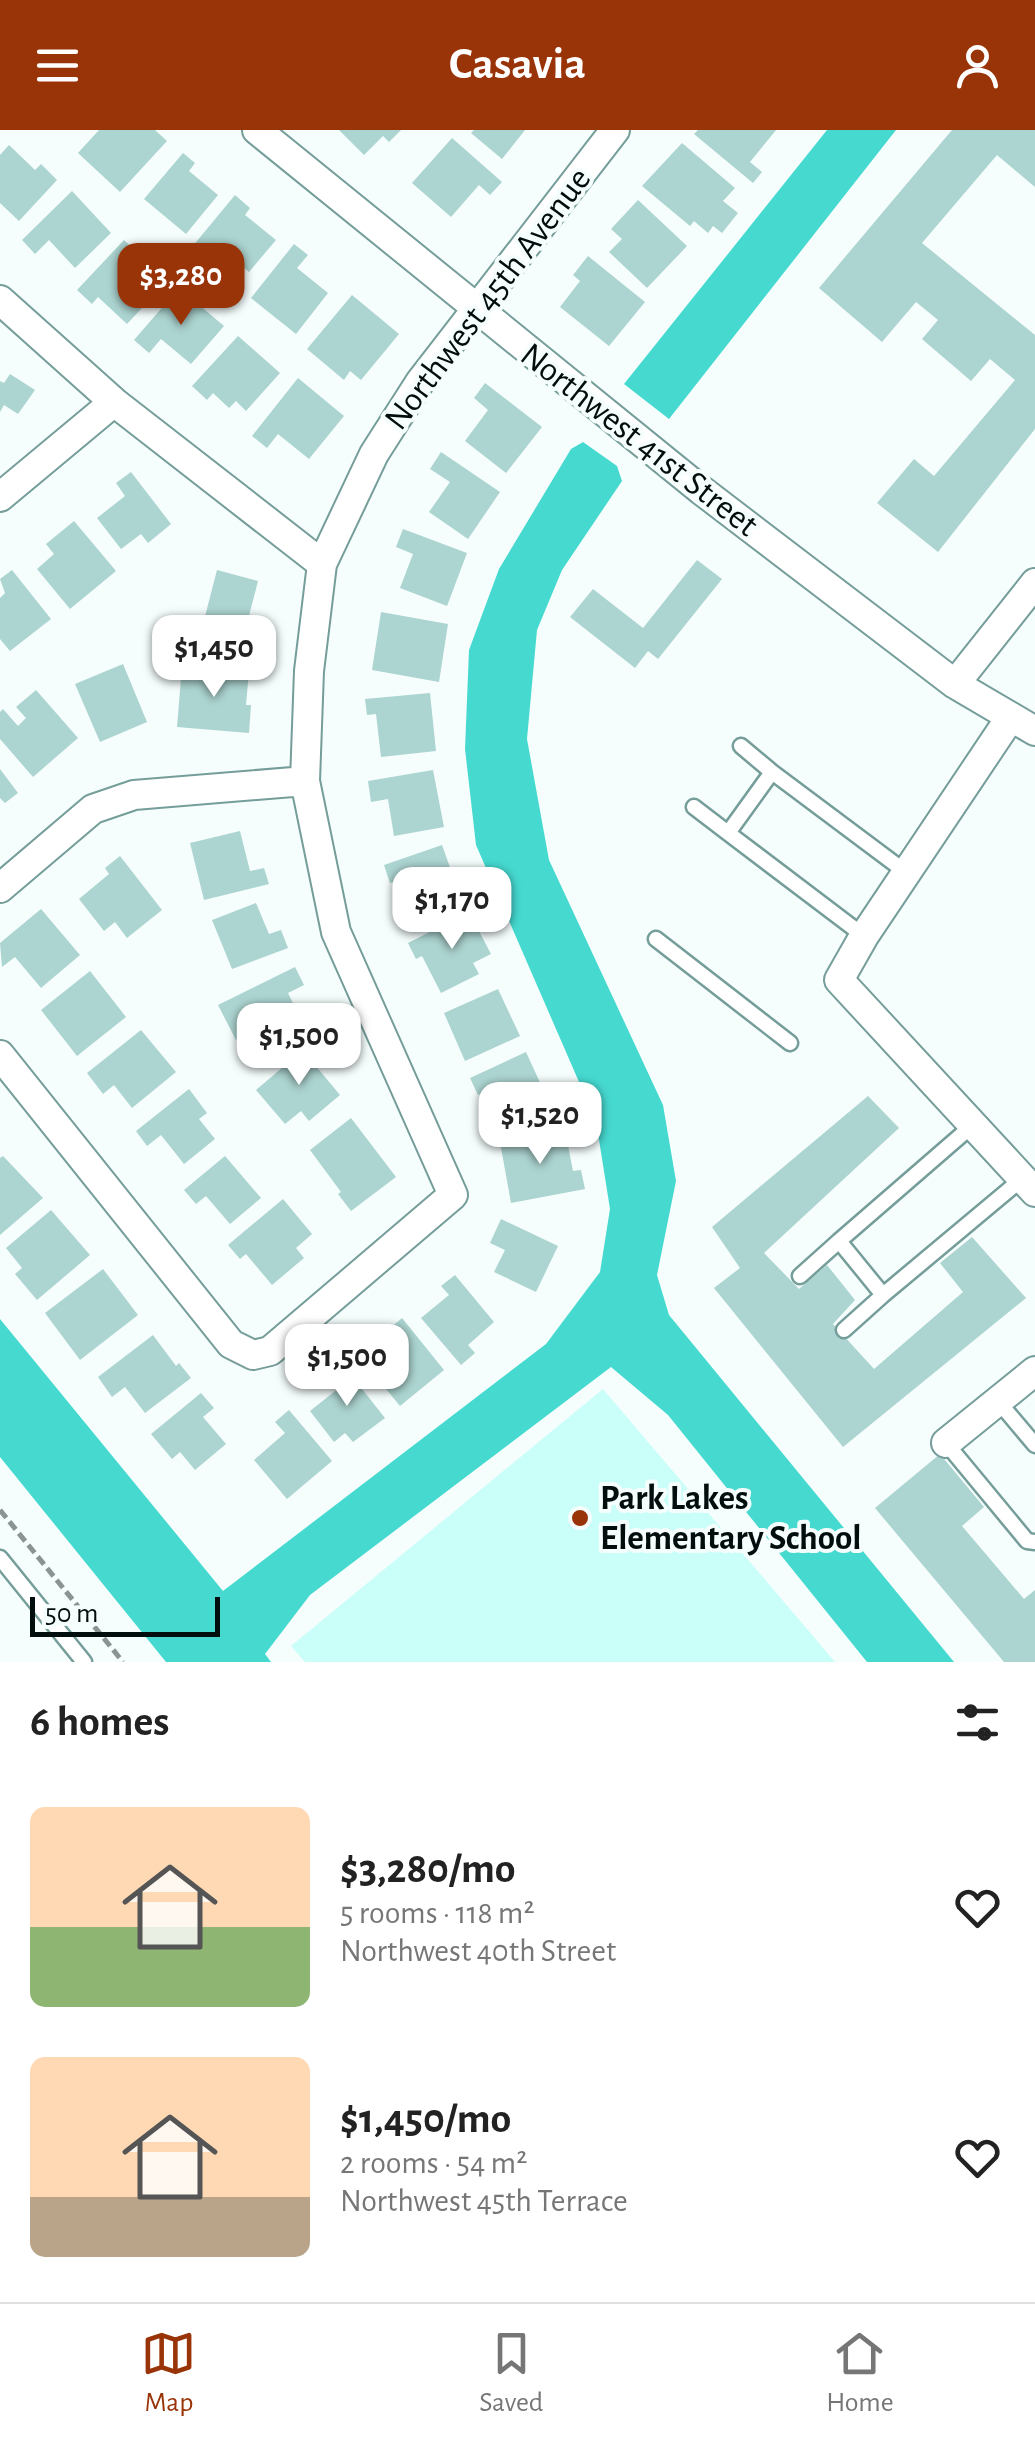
<!DOCTYPE html>
<html lang="en">
<head>
<meta charset="utf-8">
<style>
  body { margin:0; font-family:"Alegreya Sans",sans-serif; background:#f6f6f6; color:#222; height:100vh; display:flex; flex-direction:column; font-size:38px; white-space:nowrap }
  * { box-sizing:border-box; margin:0 }
  p { font-size:32px; color:#767676 }
  .icon { flex:none; width:55px; height:55px; fill:none; stroke:currentColor; stroke-width:2; stroke-linecap:round; stroke-linejoin:round }
  .map { position:relative; height:1532px; overflow:hidden }
  .drawer { display:flex; flex-direction:column; background:#fff; flex:1 }
  .drawer>* { flex:none }
  .scale { position:absolute; left:30px; bottom:25px; width:190px; box-sizing:border-box; padding-left:10px; border:5px solid #020e0d; border-top:0; font-size:28px; line-height:35px; white-space:nowrap; color:#020e0d; -webkit-text-stroke:8px #f5fefd; paint-order:stroke }
  .price { position:absolute; translate:-50% -85px; padding:0 22px; border-radius:20px; background:#fff; color:#222; font-size:32px; line-height:65px; filter:drop-shadow(0 2px 5px #0008) }
  .price::after { content:''; position:absolute; left:50%; top:60px; width:30px; height:22px; margin-left:-15px; background:inherit; clip-path:polygon(0 0,100% 0,50% 100%) }
  .price.active { background:#993408; color:#fff }
  ul { padding:0; list-style:none }
  li { display:flex; align-items:center; gap:30px; height:250px; padding:0 30px }
  li span { display:grid; place-items:center; flex:none; width:280px; height:200px; border-radius:15px; color:#555 }
  li>.icon { margin-inline-start:auto }
  span .icon { width:120px; height:120px; fill:#fffc; stroke-width:1 }
  li b { font-size:42px }
  h2 { display:flex; justify-content:space-between; align-items:center; height:120px; padding:0 30px; font-size:42px }
  header { display:flex; justify-content:space-between; align-items:center; height:130px; padding:0 30px; background:#993408; color:#fff; font-size:45px; font-weight:700 }
  .tab-bar { display:flex; justify-content:space-around; align-items:center; height:140px; border-top:2px solid #e0e0e0; background:#fff; font-size:28px; color:#767676 }
  .tab-bar a { display:grid; justify-items:center; gap:5px }
  .tab-bar .active { color:#993408 }
  .map>svg:first-child { display:block }
  .built { fill:#cafef9 }
  .water { fill:#46d9d0 }
  .building { fill:#acd4d0 }
  .lines { fill:none; stroke-linecap:round; stroke-linejoin:round }
  .service-casing { stroke:#759d99; stroke-width:19 }
  .minor-casing { stroke:#759d99; stroke-width:32 }
  .path { stroke:#8a9493; stroke-width:5; stroke-dasharray:10 5; stroke-linecap:butt }
  .service { stroke:#fff; stroke-width:14 }
  .minor { stroke:#fff; stroke-width:28 }
  .poi-dot { fill:#993408; stroke:#f5fefd; stroke-width:4 }
  .labels { text-anchor:middle; dominant-baseline:central; stroke-width:8; stroke-linejoin:round; paint-order:stroke }
  .street-label { font-size:35px; fill:#020e0d; stroke:#f5fefd }
  .poi-label { font-size:35px; font-weight:bold; fill:#020e0d; stroke:#f5fefd; text-anchor:start }
</style>
</head>
<body>
<header><svg class="icon" aria-label="menu" viewBox="0 0 24 24"><path d="M4 6h16M4 12h16M4 18h16"/></svg>Casavia<svg class="icon" aria-label="person" viewBox="0 0 24 24"><circle cx="12" cy="8" r="4"/><path d="M4 21q1-7 8-7t8 7"/></svg></header>
<div class="map">
<svg width="1035" height="1532" viewBox="0 0 1035 1532">
  <rect width="100%" height="100%" fill="#f5fefd"/>
  <path class="built" d="M603,1259L835,1532H305L291,1516Z"/>
  <path class="water" d="M827,0H896L669,289L624,254Z
    M583,312L617,336L622,351L562,440L537,500L527,609L549,730L663,975L676,1051L657,1145L669,1185L954,1532H867L668,1285L611,1237L310,1465L265,1524L271,1532H166L0,1327V1189L223,1461L546,1214L600,1142L610,1079L596,991L476,715L465,619L469,520L499,439L571,319Z"/>
  <path class="building" d="M99,0H155L167,11L120,62L78,23Z
    M339,0H401L389,12L383,6L364,25Z
    M474,0H525L502,29L471,3Z
    M698,0H776L750,32L762,42L753,53L694,4Z
    M952,0H1035V57L997,25L922,113L1035,205V299L938,422L877,373L914,329L934,346L1015,250L990,229L971,251L922,209L938,190L916,172L882,212L819,158Z
    M452,8L502,52L490,65L479,55L451,87L412,53Z
    M682,13L735,58L723,71L738,83L722,103L713,96L708,103L694,91L690,96L642,56Z
    M9,15L35,40L41,34L57,50L19,91L0,73V25Z
    M183,23L195,33L189,41L218,65L186,104L144,69Z
    M72,61L111,103L75,138L49,110L35,124L22,110Z
    M235,65L250,78L245,85L276,110L249,142L238,133L227,147L192,117Z
    M638,70L687,116L647,158L609,122L622,109L611,99Z
    M124,110L157,141L146,154L156,163L127,194L98,167L92,174L77,160Z
    M294,114L308,125L297,138L328,163L296,204L251,168Z
    M588,126L645,172L609,216L560,177L580,151L573,145Z
    M179,158L224,196L191,234L161,209L149,223L134,210Z
    M352,165L399,204L361,250L350,241L344,250L307,219Z
    M238,206L280,243L246,281L236,271L229,278L213,263L207,270L192,256Z
    M10,244L35,260L18,284L4,275L0,282V251L4,253Z
    M298,248L344,286L309,329L278,304L267,318L252,306Z
    M485,253L542,297L506,343L465,311L488,280L474,268Z
    M441,322L500,362L468,409L429,382L450,352L430,339Z
    M131,342L171,394L148,413L141,404L121,419L97,388L125,366L116,353Z
    M74,391L116,441L70,479L37,439L54,424L46,414Z
    M403,399L467,423L447,476L400,458L413,424L396,417Z
    M697,430L722,449L658,529L648,521L635,538L570,487L593,459L643,498Z
    M12,440L51,489L10,521L0,509V468L5,463L0,449Z
    M217,440L258,451L244,505L203,494Z
    M381,482L448,494L439,552L372,540Z
    M123,534L147,592L100,612L75,554Z
    M182,536L249,541L246,575H251L249,603L177,597Z
    M36,560L78,608L33,647L0,609V582L3,579L18,596L26,588L16,577Z
    M430,563L436,621L381,627L376,584L367,585L365,569Z
    M0,639L18,663L5,673L0,668Z
    M433,640L444,697L394,706L388,669L371,672L368,651Z
    M240,701L250,741L264,738L269,754L204,770L190,713Z
    M442,715L462,771L410,789L397,751L390,753L384,735Z
    M120,726L162,780L127,808L115,792L104,801L79,769L109,744L105,738Z
    M256,773L269,804L281,800L288,818L232,839L212,790Z
    M41,779L80,825L41,858L15,827L2,837L0,813Z
    M469,782L491,824L473,833L479,844L441,863L422,826L416,829L408,813Z
    M295,837L304,855L288,863L305,898L258,921L249,904L236,910L218,875Z
    M90,841L126,887L77,926L41,880Z
    M498,859L520,906L465,931L444,883Z
    M141,900L176,942L132,978L114,955L103,964L87,943Z
    M310,914L323,929L315,935L340,965L309,991L301,981L285,994L256,960Z
    M526,922L548,970L503,991L489,960L478,965L470,948Z
    M189,959L207,983L199,989L215,1009L184,1034L161,1005L147,1016L136,1001Z
    M868,966L899,998L764,1123L799,1159L827,1135L855,1170L833,1194L874,1239L963,1162L940,1133L972,1107L1026,1168L843,1317L714,1158L740,1138L712,1097Z
    M351,988L396,1047L351,1081L338,1064L341,1062L310,1020Z
    M565,1000L573,1041L581,1040L585,1059L511,1073L500,1012Z
    M3,1026L43,1068L0,1105V1028Z
    M225,1026L261,1068L230,1094L206,1066L196,1074L184,1060Z
    M283,1069L312,1104L296,1118L304,1128L272,1155L246,1124L240,1129L228,1115Z
    M51,1080L90,1125L37,1170L15,1144L22,1138L6,1118Z
    M501,1089L558,1116L536,1162L494,1142L505,1120L490,1113Z
    M103,1139L138,1185L80,1230L45,1183Z
    M455,1145L494,1192L468,1215L475,1223L461,1235L421,1188L449,1165L441,1156Z
    M402,1188L444,1240L400,1276L368,1237L399,1211L389,1199Z
    M153,1205L176,1236L179,1233L191,1248L145,1283L125,1257L112,1267L98,1247Z
    M343,1235L385,1288L353,1312L345,1303L334,1312L310,1281L339,1258L329,1246Z
    M201,1263L214,1278L203,1287L226,1314L195,1340L180,1322L172,1329L151,1304Z
    M289,1280L332,1331L287,1369L254,1330L285,1303L275,1292Z
    M940,1324L984,1377L962,1396L1024,1469L1035,1460V1532H1004L875,1378Z"/>
  <g class="lines">
    <g class="service-casing">
      <path id="service" d="M741,616L772,642
        M694,677L728,703
        M864,806L728,703L772,642L907,743
        M656,809L790,913
        M974,994L839,1111L883,1165L1023,1048
        M800,1146L839,1111
        M844,1200L883,1165
        M998,1271L1035,1315
        M946,1313L1027,1411L1035,1412
        M0,1428L84,1532"/>
    </g>
    <g class="minor-casing">
      <path id="minor" d="M257,0L701,360L955,554L1035,601
        M0,170L114,272L322,434
        M0,367L114,272
        M955,554L1035,453
        M1010,588L864,806L839,850L1035,1062
        M0,758L93,679L134,665L305,651
        M0,925L231,1214L253,1225L270,1221L453,1065L336,802L305,651L309,541L322,434L374,324L420,252L615,0
        M946,1313L1035,1241"/>
    </g>
    <path class="path" d="M0,1380L123,1532"/>
    <use href="#service" class="service"/>
    <use href="#minor" class="minor"/>
  </g>
  <circle class="poi-dot" cx="580" cy="1388" r="10"/>
  <g class="labels">
    <g class="street-label">
      <text transform="translate(488 169) rotate(-53)">Northwest 45th Avenue</text>
      <text transform="translate(639 310) rotate(38)">Northwest 41st Street</text>
    </g>
    <g class="poi-label">
      <text x="600" y="1368">Park Lakes<tspan x="600" dy="40">Elementary School</tspan></text>
    </g>
  </g>
</svg>
<div class="scale">50 m</div>
<b class="price active" style="left:181px;top:198px">$3,280</b>
<b class="price" style="left:214px;top:570px">$1,450</b>
<b class="price" style="left:452px;top:822px">$1,170</b>
<b class="price" style="left:299px;top:958px">$1,500</b>
<b class="price" style="left:540px;top:1037px">$1,520</b>
<b class="price" style="left:347px;top:1279px">$1,500</b>
</div>
<section class="drawer">
<h2>6 homes<svg class="icon" aria-label="filters" viewBox="0 0 24 24"><path d="M4 7h16M4 17h16"/><circle cx="9" cy="7" r="2"/><circle cx="15" cy="17" r="2"/></svg></h2>
<ul>
<li><span style="background:linear-gradient(#ffd9b3 60%,#8fb573 0)"><svg class="icon" aria-label="home" viewBox="0 0 24 24"><path d="M3 11l9-7 9 7M6 9v11h12V9"/></svg></span><div><b>$3,280/mo</b><p>5 rooms · 118 m²</p><p>Northwest 40th Street</p></div><svg class="icon" aria-label="heart" viewBox="0 0 24 24"><path d="M12 20l-8-8c-3-5 5-10 8-4 3-6 11-1 8 4z"/></svg></li>
<li><span style="background:linear-gradient(#ffd9b3 70%,#b9a48a 0)"><svg class="icon" aria-label="home" viewBox="0 0 24 24"><path d="M3 11l9-7 9 7M6 9v11h12V9"/></svg></span><div><b>$1,450/mo</b><p>2 rooms · 54 m²</p><p>Northwest 45th Terrace</p></div><svg class="icon" aria-label="heart" viewBox="0 0 24 24"><path d="M12 20l-8-8c-3-5 5-10 8-4 3-6 11-1 8 4z"/></svg></li>
</ul>
</section>
<nav class="tab-bar">
<a class="active"><svg class="icon" aria-label="map" viewBox="0 0 24 24"><path d="M3 6l6-2 6 2 6-2v14l-6 2-6-2-6 2zM9 4v14M15 6v14"/></svg>Map</a>
<a><svg class="icon" aria-label="saved" viewBox="0 0 24 24"><path d="M7 4h10v16l-5-4-5 4z"/></svg>Saved</a>
<a><svg class="icon" aria-label="home" viewBox="0 0 24 24"><path d="M3 11l9-7 9 7M6 9v11h12V9"/></svg>Home</a>
</nav>
</body>
</html>
